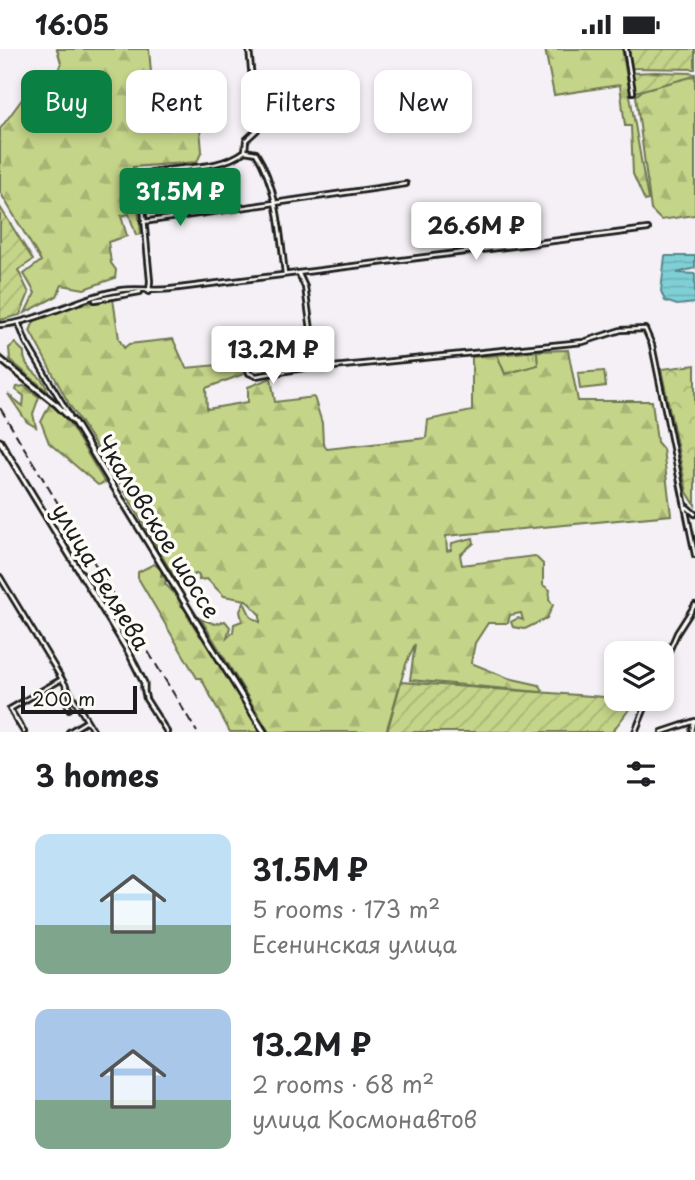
<!DOCTYPE html>
<html lang="en">
<head>
<meta charset="utf-8">
<style>
  body { margin:0; font-family:"Playpen Sans",sans-serif; background:#f6f6f6; color:#202124; height:100vh; display:flex; flex-direction:column; font-size:26px; white-space:nowrap }
  * { box-sizing:border-box; margin:0 }
  p { font-size:23px; color:#757577 }
  .icon { flex:none; width:38px; height:38px; fill:none; stroke:currentColor; stroke-width:2; stroke-linecap:round; stroke-linejoin:round }
  .map { position:relative; height:683px; overflow:hidden }
  .panel { display:flex; flex-direction:column; background:#fff; flex:1 }
  .panel>* { flex:none }
  .top-card { position:absolute; left:21px; top:21px; width:654px; height:63px; display:flex; gap:14px }
  .tools { position:absolute; left:604px; top:592px; display:grid; gap:14px }
  .tools a { display:grid; place-items:center; width:70px; height:70px; border-radius:14px; background:#fff; box-shadow:0 4px 10px #0003; font-size:35px }
  .scale { position:absolute; left:21px; bottom:18px; width:116px; box-sizing:border-box; padding-left:7px; border:4px solid #1c1c1c; border-top:0; font-size:19px; line-height:24px; white-space:nowrap; color:#1c1c1c; -webkit-text-stroke:5px #fdfcf7; paint-order:stroke }
  .price { position:absolute; translate:-50% -60px; padding:0 16px; border-radius:7px; background:#fff; color:#222; font-size:23px; line-height:46px; filter:drop-shadow(0 2px 4px #0008) }
  .price::after { content:''; position:absolute; left:50%; top:42px; width:21px; height:16px; margin-left:-10px; background:inherit; clip-path:polygon(0 0,100% 0,50% 100%) }
  .price.active { background:#0b8043; color:#fff }
  ul { padding:0; list-style:none }
  li { display:flex; align-items:center; gap:21px; height:175px; padding:0 35px }
  li span { display:grid; place-items:center; flex:none; width:196px; height:140px; border-radius:14px; color:#555 }
  li>.icon { margin-inline-start:auto }
  span .icon { width:84px; height:84px; fill:#fffc; stroke-width:1 }
  li b { font-size:30px }
  h2 { display:flex; justify-content:space-between; align-items:center; height:84px; padding:0 35px; font-size:30px }
  .pill { padding:0 24px; border-radius:14px; background:#fff; box-shadow:0 4px 10px #0003; font-size:24px; line-height:63px }
  .pill.active { background:#0b8043; color:#fff }
  .status { display:flex; justify-content:space-between; align-items:center; height:49px; padding:0 35px; background:#fff; direction:ltr }
  .status svg { height:19px; fill:currentColor }
  .map>svg:first-child { display:block }
  .grass { fill:url(#grass-tufts); stroke:#707852; stroke-width:2 }
  .forest { fill:url(#forest-firs); stroke:#707852; stroke-width:2 }
  .park { fill:url(#park-crowns); stroke:#707852; stroke-width:2 }
  .garden { fill:url(#garden-furrows); stroke:#707852; stroke-width:2 }
  .pitch { fill:#c4d488; stroke:#707852; stroke-width:2 }
  .water { fill:url(#water-rules); stroke:#57888c; stroke-width:2 }
  .lines { fill:none; stroke-linecap:round; stroke-linejoin:round }
  .minor-casing { stroke:#1c1c1c; stroke-width:8 }
  .tertiary-casing { stroke:#1c1c1c; stroke-width:9 }
  .minor { stroke:#fdfcf7; stroke-width:2.5 }
  .tertiary { stroke:#fdfcf7; stroke-width:3.5 }
  .rail { stroke:#1c1c1c; stroke-width:2; stroke-dasharray:10 5; stroke-linecap:butt }
  .labels { text-anchor:middle; dominant-baseline:central; stroke-width:7; stroke-linejoin:round; paint-order:stroke }
  .street-label { font-size:23px; fill:#1c1c1c; stroke:#fdfcf7 }
</style>
</head>
<body>
<div class="status"><b>16:05</b><svg viewBox="0 0 49 12"><path d="M0 12V9h3v3zM5 12V6h3v6zM10 12V3h3v9zM15 12V0h3v12zM26 1h20v11H26zM47 4h2v5h-2z"/></svg></div>
<div class="map">
<svg width="695" height="683" viewBox="0 0 695 683">
  <defs>
    <pattern id="grass-tufts" width="24" height="20" patternUnits="userSpaceOnUse" patternTransform="scale(1.75)"><rect width="24" height="20" fill="#c4d488"/><path d="M3 7l-1-3M5 7V3M7 7l1-3M15 17l-1-3M17 17v-4M19 17l1-3" fill="none" stroke="#a8b575"/></pattern>
    <pattern id="forest-firs" width="22" height="20" patternUnits="userSpaceOnUse" patternTransform="scale(1.75)"><rect width="22" height="20" fill="#c4d488"/><path d="M5 1l3.5 6h-7zM16 11l3.5 6h-7z" fill="#a8b575"/></pattern>
    <pattern id="park-crowns" width="20" height="18" patternUnits="userSpaceOnUse" patternTransform="scale(1.75)"><rect width="20" height="18" fill="#c4d488"/><path d="M2 6a3 3 0 1 1 6 0M12 15a3 3 0 1 1 6 0" fill="none" stroke="#a8b575"/></pattern>
    <pattern id="garden-furrows" width="10" height="10" patternUnits="userSpaceOnUse" patternTransform="scale(1.75)"><rect width="10" height="10" fill="#c4d488"/><path d="M-1 1l2-2M0 10L10 0M9 11l2-2" fill="none" stroke="#a8b575"/></pattern>
    <pattern id="water-rules" width="6" height="5" patternUnits="userSpaceOnUse" patternTransform="scale(1.75)"><rect width="6" height="5" fill="#7fd0d6"/><path d="M0 2.5h6" fill="none" stroke="#6db2b7"/></pattern>
  </defs>
  <rect width="100%" height="100%" fill="#f4f0f5"/>
  <filter id="ink" filterUnits="userSpaceOnUse"><feTurbulence type="fractalNoise" baseFrequency=".0143" numOctaves="2"/><feDisplacementMap in="SourceGraphic" scale="14" xChannelSelector="R" yChannelSelector="G"/><feConvolveMatrix kernelMatrix="1 2 1 2 8 2 1 2 1" color-interpolation-filters="sRGB"/></filter>
  <g filter="url(#ink)">
    <path class="grass" d="M537,302L538,316L505,325L497,306Z"/>
    <path class="forest" d="M57,0H149L153,47L203,40L206,65L199,68L202,102L197,113L133,118L141,185L136,186L129,165L121,167L127,187L108,193L111,214L116,221L115,229L84,240L62,236L57,247L25,264L35,244L24,225L41,212L0,143V80L23,49L54,50L61,14Z
      M545,0H622L648,151L645,152L633,125L631,77H625L620,36L554,46Z
      M695,25V166L661,171L651,161L636,47L644,40Z
      M113,250L119,290L124,299L129,295L173,290L186,319L239,314L244,325L206,339L207,360L248,353V338L271,329L275,353L314,348L322,374L323,395L327,400L426,389L428,371L472,362V308L497,306L505,325L538,316L537,302L568,301L578,352H652L657,393L663,400L671,466L446,487L447,502L451,501L452,494L473,489L474,494L460,506L462,516L535,507L543,515V536L550,541L549,550L553,556L547,569L525,580L513,578L511,573L518,569L523,571L521,564L510,566L508,574H488L475,594L471,614L508,629L539,636L543,641L540,643L410,631L415,595L406,615L386,683H269L201,570L215,575L225,572L230,578L227,589L233,583L234,575L242,572L240,562L244,553L251,568L260,573V566L246,551L224,547L207,530L199,531V526L195,525L189,533H184L181,540L110,417L112,403L98,400L69,355L30,282L35,270L61,258Z
      M15,294L24,303C23,323 45,325 47,342L10,311L9,299Z
      M24,337L39,348L33,365L36,378L27,373L8,345L23,357L24,347L16,341L17,338Z
      M50,355L67,370L105,434L98,436L49,394L41,373Z
      M154,515L162,521L161,527L166,528L165,535L182,552L180,556L188,562L187,566L200,587L206,591L261,683H230L201,629H197L138,529V523Z"/>
    <path class="park" d="M695,316V456L687,443L661,320Z"/>
    <path class="garden" d="M628,0H695V20L631,19Z
      M655,23L692,24L695,27L635,43L632,24Z
      M0,158L33,211L18,221L29,244L20,266L0,271Z
      M401,633L631,650L634,654L612,683H387Z"/>
    <path class="pitch" d="M604,322L606,337L580,340L578,324Z"/>
    <path class="water" d="M665,207H695V219L677,224L695,225V254L677,256L665,252L661,242Z"/>
    <g class="lines">
      <g class="minor-casing">
        <path id="minor" d="M626,0L633,43
          M245,102L256,104C278,139 280,185 285,225
          M245,102L246,91L257,81L249,0
          M143,173L406,135
          M299,225L305,238L316,317
          M149,243L150,232L140,126C172,115 216,124 245,102
          M95,251L140,243
          M19,275L26,293L70,367
          M0,276C40,273 80,247 121,241C137,239 155,242 171,240L648,180
          M246,314L249,324L256,327L316,317L323,319L583,293L621,281L645,280L652,296L695,506
          M687,458L695,465
          M0,528L94,683
          M662,618L677,584L695,556
          M67,640L65,646L69,660
          M144,640L146,650L167,683
          M24,683L10,660L62,630
          M69,683L87,672
          M635,683L649,649
          M662,683L695,672
          M692,683L694,673"/>
      </g>
      <g class="tertiary-casing">
        <path id="tertiary" d="M0,310L57,356L74,373L264,683
          M0,392L128,602L144,634V640"/>
      </g>
      <use href="#minor" class="minor"/>
      <use href="#tertiary" class="tertiary"/>
      <path class="rail" d="M0,359L197,683"/>
    </g>
  </g>
  <g class="labels">
    <g class="street-label">
      <text transform="translate(159 477) rotate(58)">Чкаловское шоссе</text>
      <text transform="translate(102 527) rotate(59)">улица Беляева</text>
    </g>
  </g>
</svg>
<div class="tools">
<a><svg class="icon" aria-label="layers" viewBox="0 0 24 24"><path d="M12 4l9 5-9 5-9-5zM3 14l9 5 9-5"/></svg></a>
</div>
<div class="scale">200 m</div>
<b class="price active" style="left:180px;top:179px">31.5M ₽</b>
<b class="price" style="left:476px;top:213px">26.6M ₽</b>
<b class="price" style="left:273px;top:337px">13.2M ₽</b>
<div class="top-card">
<a class="pill active">Buy</a>
<a class="pill">Rent</a>
<a class="pill">Filters</a>
<a class="pill">New</a>
</div>
</div>
<section class="panel">
<h2>3 homes<svg class="icon" aria-label="filters" viewBox="0 0 24 24"><path d="M4 7h16M4 17h16"/><circle cx="9" cy="7" r="2"/><circle cx="15" cy="17" r="2"/></svg></h2>
<ul>
<li><span style="background:linear-gradient(#bfe0f5 65%,#7fa58c 0)"><svg class="icon" aria-label="home" viewBox="0 0 24 24"><path d="M3 11l9-7 9 7M6 9v11h12V9"/></svg></span><div><b>31.5M ₽</b><p>5 rooms · 173 m²</p><p>Есенинская улица</p></div></li>
<li><span style="background:linear-gradient(#a9c7e8 65%,#7fa58c 0)"><svg class="icon" aria-label="home" viewBox="0 0 24 24"><path d="M3 11l9-7 9 7M6 9v11h12V9"/></svg></span><div><b>13.2M ₽</b><p>2 rooms · 68 m²</p><p>улица Космонавтов</p></div></li>
</ul>
</section>
</body>
</html>
